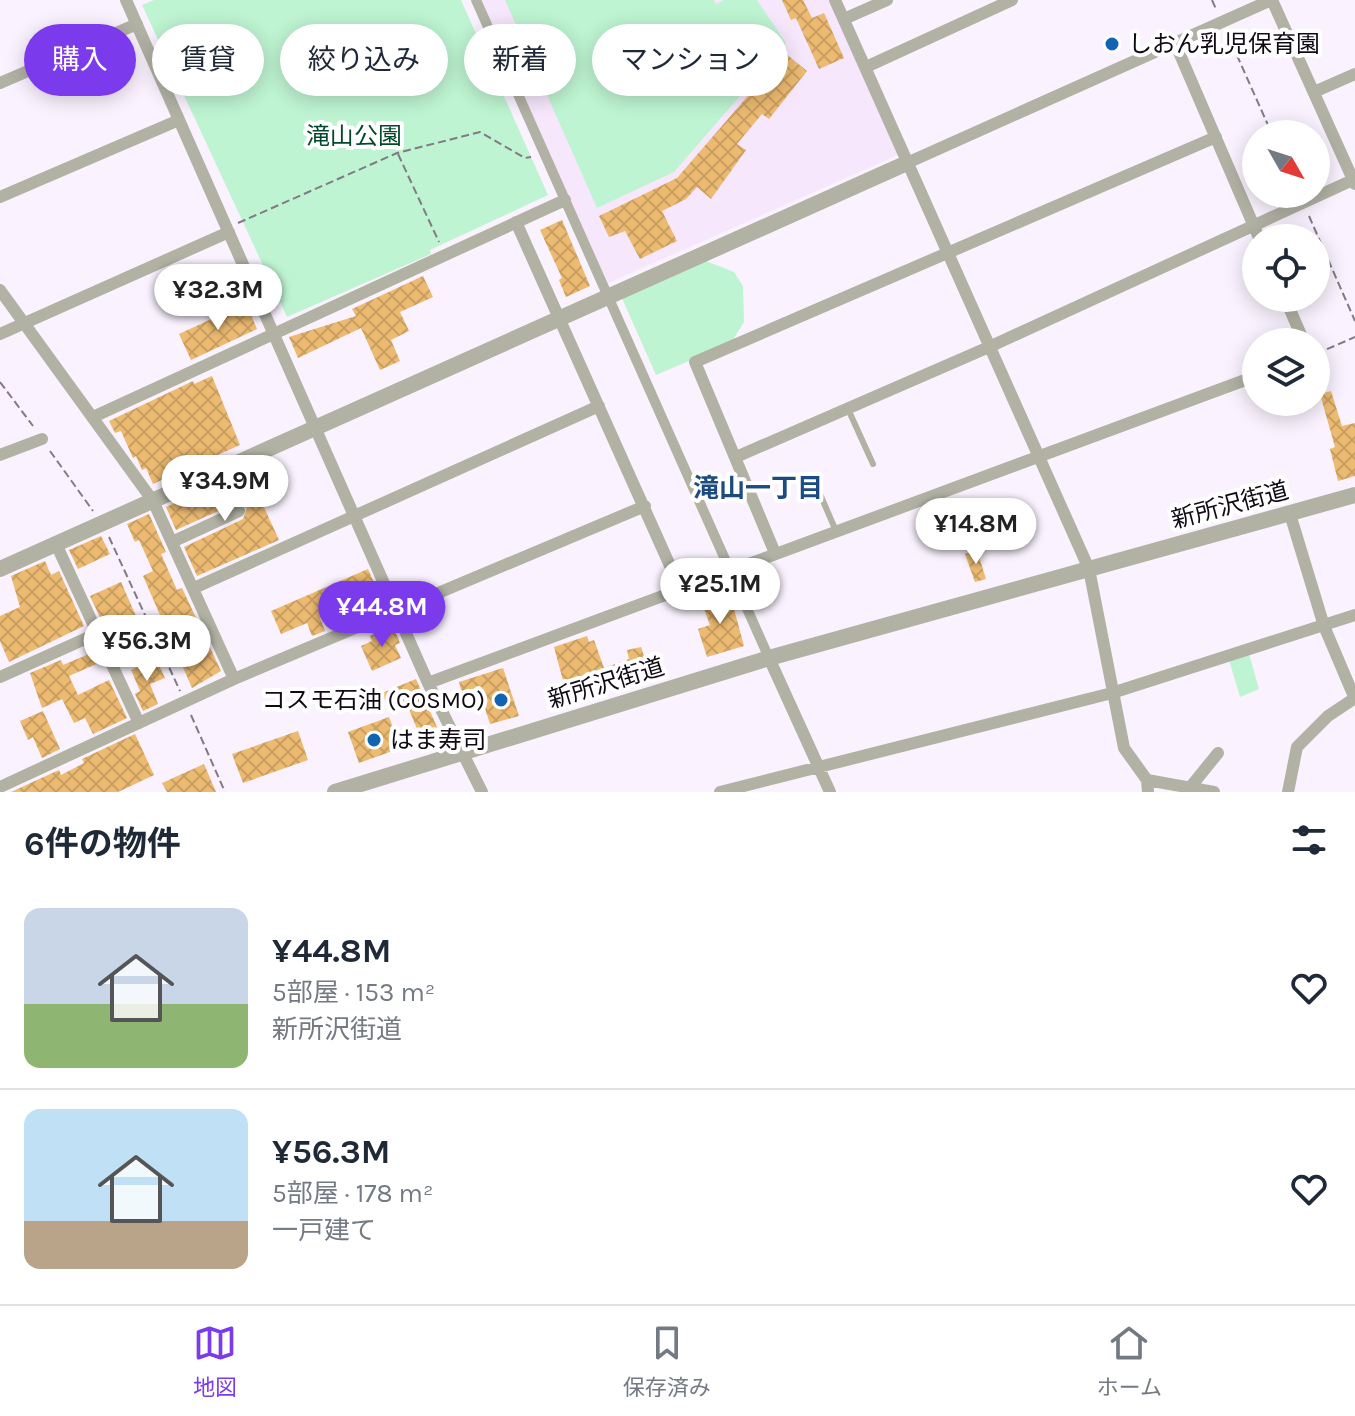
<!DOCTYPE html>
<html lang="ja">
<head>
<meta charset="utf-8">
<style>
  body { margin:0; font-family:Karla,"Noto Sans JP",sans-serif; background:#f6f6f7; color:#1f2937; height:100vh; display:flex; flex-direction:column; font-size:30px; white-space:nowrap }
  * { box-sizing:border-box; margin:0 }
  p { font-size:26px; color:#747a83 }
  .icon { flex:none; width:44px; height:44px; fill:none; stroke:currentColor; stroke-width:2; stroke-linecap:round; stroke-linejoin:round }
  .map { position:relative; height:792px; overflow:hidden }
  .drawer { display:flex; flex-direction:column; background:#fff; flex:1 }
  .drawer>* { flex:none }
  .top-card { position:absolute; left:24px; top:24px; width:800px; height:72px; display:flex; gap:16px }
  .needle { width:52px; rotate:129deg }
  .tools { position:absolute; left:1242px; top:120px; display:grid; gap:16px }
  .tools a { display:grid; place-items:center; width:88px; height:88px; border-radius:50%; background:#fff; box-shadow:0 4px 20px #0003; font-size:40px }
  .price { position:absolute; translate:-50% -68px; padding:0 18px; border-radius:28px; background:#fff; color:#222; font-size:26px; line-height:52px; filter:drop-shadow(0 2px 4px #0008) }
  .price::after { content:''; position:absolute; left:50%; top:48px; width:24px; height:18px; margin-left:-12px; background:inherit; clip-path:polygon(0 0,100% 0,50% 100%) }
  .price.selected { background:#7c3aed; color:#fff }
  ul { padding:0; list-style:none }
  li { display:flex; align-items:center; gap:24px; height:200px; padding:0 24px }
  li+li { border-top:2px solid #e0e1e3 }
  li span { display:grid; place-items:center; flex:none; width:224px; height:160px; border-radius:16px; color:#555 }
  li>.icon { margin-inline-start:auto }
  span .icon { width:96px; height:96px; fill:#fffc; stroke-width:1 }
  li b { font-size:34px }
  h2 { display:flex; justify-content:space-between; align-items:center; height:96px; padding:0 24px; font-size:34px }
  .chip { padding:0 28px; border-radius:36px; background:#fff; box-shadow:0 4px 20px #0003; font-size:28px; line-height:72px }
  .chip.selected { background:#7c3aed; color:#fff }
  .tabs { display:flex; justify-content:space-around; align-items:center; height:112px; border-top:2px solid #e0e1e3; background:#fff; font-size:22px; color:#747a83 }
  .tabs a { display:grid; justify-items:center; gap:4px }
  .tabs .selected { color:#7c3aed }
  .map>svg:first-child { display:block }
  .built { fill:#f6e7fd }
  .park { fill:#bef4d2 }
  .building { fill:url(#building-cross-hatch) }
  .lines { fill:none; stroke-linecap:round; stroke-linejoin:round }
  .path { stroke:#827a85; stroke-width:2; stroke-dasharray:8 4; stroke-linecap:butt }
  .service { stroke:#b1b2a4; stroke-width:6 }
  .pedestrian { stroke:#b1b2a4; stroke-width:10 }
  .minor { stroke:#b1b2a4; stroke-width:12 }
  .tertiary { stroke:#b1b2a4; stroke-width:16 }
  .poi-dot { fill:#1064b2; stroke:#fff; stroke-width:3 }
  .labels { text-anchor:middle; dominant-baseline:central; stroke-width:8; stroke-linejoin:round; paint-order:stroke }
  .poi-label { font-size:24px; fill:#110a14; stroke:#fff; text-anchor:start }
  .park-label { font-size:24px; fill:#03482a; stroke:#fff }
  .street-label { font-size:24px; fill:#110a14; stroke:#fff }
  .neighbourhood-label { font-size:26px; font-weight:bold; fill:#1c4c7f; stroke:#fff }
</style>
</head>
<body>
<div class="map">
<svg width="1355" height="792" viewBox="0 0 1355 792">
  <defs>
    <pattern id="building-cross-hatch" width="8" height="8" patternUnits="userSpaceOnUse" patternTransform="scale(2)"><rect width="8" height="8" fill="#ecba71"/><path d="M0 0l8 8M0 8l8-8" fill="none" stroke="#c99f61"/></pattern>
  </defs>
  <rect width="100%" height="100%" fill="#faf2fe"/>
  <path class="built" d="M480,0H829L900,154L606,284Z"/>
  <path class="park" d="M154,0H461L548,195L430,250L431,254L287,317L142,5Z
    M505,0H714L716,4L724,0H757L786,43L674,172L597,208Z
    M701,259L734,272L743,286L744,322L731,343L656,375L621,296Z
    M1249,654L1259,689L1240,697L1229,660Z"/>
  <path class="building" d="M782,0H803L812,18L824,13L844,58L819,69L796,18L791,20Z
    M785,53L807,71L769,119L762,114L737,144L746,150L711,199L697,187L686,199L662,211L677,241L640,259L625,231L609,237L599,216L677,178Z
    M562,220L590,286L566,297L559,280L562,278L540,230Z
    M423,276L433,297L400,312L409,331L391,340L400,361L380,370L361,328L298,358L289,337L356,316L352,309Z
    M246,303L257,329L191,360L179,334Z
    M212,376L240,445L153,484L146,468L142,470L136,456L133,458L121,431L115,433L109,421L193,381L194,384Z
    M1331,391L1342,426L1355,423V476L1338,481L1330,449L1335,447L1320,394Z
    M247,470L279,540L197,576L184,547L243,519L247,508L236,503L176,530L166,507Z
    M149,514L166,552L161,554L177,590L182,588L221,671L192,688L143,576L153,571L139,540L135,542L127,524Z
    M101,536L110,554L78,569L69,550Z
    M977,550L986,579L975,582L965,554Z
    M45,561L51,575L59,571L84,626L9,662L0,641V616L20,607L11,576Z
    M368,569L384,606L355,618L350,606L320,618L325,631L312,636L307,623L281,634L271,611Z
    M121,582L148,643L118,656L90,596Z
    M720,594H730L744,646L707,657L698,629L710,625L701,601Z
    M393,626L400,643L395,645L401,658L372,671L361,646L372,641L370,636Z
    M587,636L589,642L594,640L604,668L629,659L627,650L641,647L649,670L635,674L637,679L568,699L554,647Z
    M96,651L101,662L69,676L78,695L109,680L127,718L93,734L85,718L74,723L62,699L42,708L30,673L61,660L63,665Z
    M156,659L165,678L150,684L158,704L143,711L135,694L140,691L131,670Z
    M503,668L519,716L490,724L478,687L462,693L459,682Z
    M416,679L440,734L422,741L406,702L389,710L382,693Z
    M43,711L60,749L42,758L33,737L28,740L20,721Z
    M389,717L401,748L359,763L348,732Z
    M298,731L308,760L243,783L232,754Z
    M135,734L154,775L118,792H11L59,770L61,775L84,763L82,759Z
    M204,764L216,792H167L162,783Z"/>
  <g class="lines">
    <path class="path" d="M1212,0L1216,9
      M1227,33L1272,134
      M398,154L439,242
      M1309,216L1355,321
      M238,223L397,153L480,132L525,158L531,157
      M1316,354L1355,337
      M0,382L33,426
      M50,451L93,511
      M109,537L180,691
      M191,715L225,792"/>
    <path class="service" d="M848,409L873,464
      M820,494L836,531"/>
    <path class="pedestrian" d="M476,0L769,658"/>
    <path class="minor" d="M126,0L428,683L482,792
      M835,0L1089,569L1124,748L1147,780L1148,792
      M1272,0L1355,184
      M844,19L887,0
      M1175,43L1259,238
      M866,67L1012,0
      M0,83L137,24
      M1314,92L1355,74
      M907,163L1271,0
      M0,197L179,120
      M516,222L680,588
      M0,290L153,501L234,679
      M1285,298L1304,342
      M0,334L229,232
      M93,417L565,200
      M0,455L42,439
      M736,457L989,347L1355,179
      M1290,514L1324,626L1355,699
      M172,542L239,511
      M56,544L139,723
      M775,553L695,362L1216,137
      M194,588L599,406
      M769,658L830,792
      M0,677L96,634
      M428,683L1256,376
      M1147,780L1214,792
      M0,787L234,679L645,506
      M1188,790L1218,753
      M720,792L1112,693L1355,615
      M1288,792L1297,747L1328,716L1355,698"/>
    <path class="tertiary" d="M0,569L907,163
      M335,792L769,658L1355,495"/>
  </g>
  <g class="poi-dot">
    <circle cx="1112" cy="44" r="8"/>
    <circle cx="501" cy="700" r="8"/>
    <circle cx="374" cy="740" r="8"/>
  </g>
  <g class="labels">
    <g class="poi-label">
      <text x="1128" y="44">しおん乳児保育園</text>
      <text x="485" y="700" text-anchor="end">コスモ石油 (COSMO)</text>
      <text x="390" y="740">はま寿司</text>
    </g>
    <g class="park-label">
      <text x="354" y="136">滝山公園</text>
    </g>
    <g class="street-label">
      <text transform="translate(1230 505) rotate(-15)">新所沢街道</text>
      <text transform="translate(606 683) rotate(-17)">新所沢街道</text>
    </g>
    <g class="neighbourhood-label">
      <text x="758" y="488">滝山一丁目</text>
    </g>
  </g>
</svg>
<div class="tools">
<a><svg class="needle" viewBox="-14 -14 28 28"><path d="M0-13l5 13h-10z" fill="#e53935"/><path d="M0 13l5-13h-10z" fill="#747a83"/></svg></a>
<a><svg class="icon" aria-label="locate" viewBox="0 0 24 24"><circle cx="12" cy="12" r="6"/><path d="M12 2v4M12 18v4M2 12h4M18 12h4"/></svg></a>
<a><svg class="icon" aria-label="layers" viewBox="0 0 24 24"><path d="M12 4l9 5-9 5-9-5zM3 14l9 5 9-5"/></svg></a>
</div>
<b class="price" style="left:218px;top:332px">¥32.3M</b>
<b class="price" style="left:225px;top:523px">¥34.9M</b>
<b class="price" style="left:976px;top:566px">¥14.8M</b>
<b class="price" style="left:720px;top:626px">¥25.1M</b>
<b class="price selected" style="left:382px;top:649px">¥44.8M</b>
<b class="price" style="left:147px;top:683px">¥56.3M</b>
<div class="top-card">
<a class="chip selected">購入</a>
<a class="chip">賃貸</a>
<a class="chip">絞り込み</a>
<a class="chip">新着</a>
<a class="chip">マンション</a>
</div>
</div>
<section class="drawer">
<h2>6件の物件<svg class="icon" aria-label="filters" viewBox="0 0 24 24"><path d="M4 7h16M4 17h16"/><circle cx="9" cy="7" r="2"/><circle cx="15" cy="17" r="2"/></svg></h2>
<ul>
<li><span style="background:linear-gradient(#c9d6e8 60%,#8fb573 0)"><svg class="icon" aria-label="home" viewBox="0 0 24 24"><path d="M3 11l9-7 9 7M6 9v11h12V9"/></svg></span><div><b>¥44.8M</b><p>5部屋 · 153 m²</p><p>新所沢街道</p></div><svg class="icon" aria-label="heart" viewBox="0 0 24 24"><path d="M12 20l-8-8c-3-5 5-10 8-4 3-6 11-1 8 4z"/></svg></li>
<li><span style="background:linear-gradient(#bfe0f5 70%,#b9a48a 0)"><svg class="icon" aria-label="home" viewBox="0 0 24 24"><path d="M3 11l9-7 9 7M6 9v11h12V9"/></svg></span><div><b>¥56.3M</b><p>5部屋 · 178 m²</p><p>一戸建て</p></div><svg class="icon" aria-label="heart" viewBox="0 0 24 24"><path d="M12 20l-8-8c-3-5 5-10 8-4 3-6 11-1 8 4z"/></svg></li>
</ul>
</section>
<nav class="tabs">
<a class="selected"><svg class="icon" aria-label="map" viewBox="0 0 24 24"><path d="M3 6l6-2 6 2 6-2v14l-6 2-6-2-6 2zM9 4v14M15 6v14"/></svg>地図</a>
<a><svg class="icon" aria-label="saved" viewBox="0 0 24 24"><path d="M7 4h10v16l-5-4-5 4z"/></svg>保存済み</a>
<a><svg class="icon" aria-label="home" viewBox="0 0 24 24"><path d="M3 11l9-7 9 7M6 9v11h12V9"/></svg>ホーム</a>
</nav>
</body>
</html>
